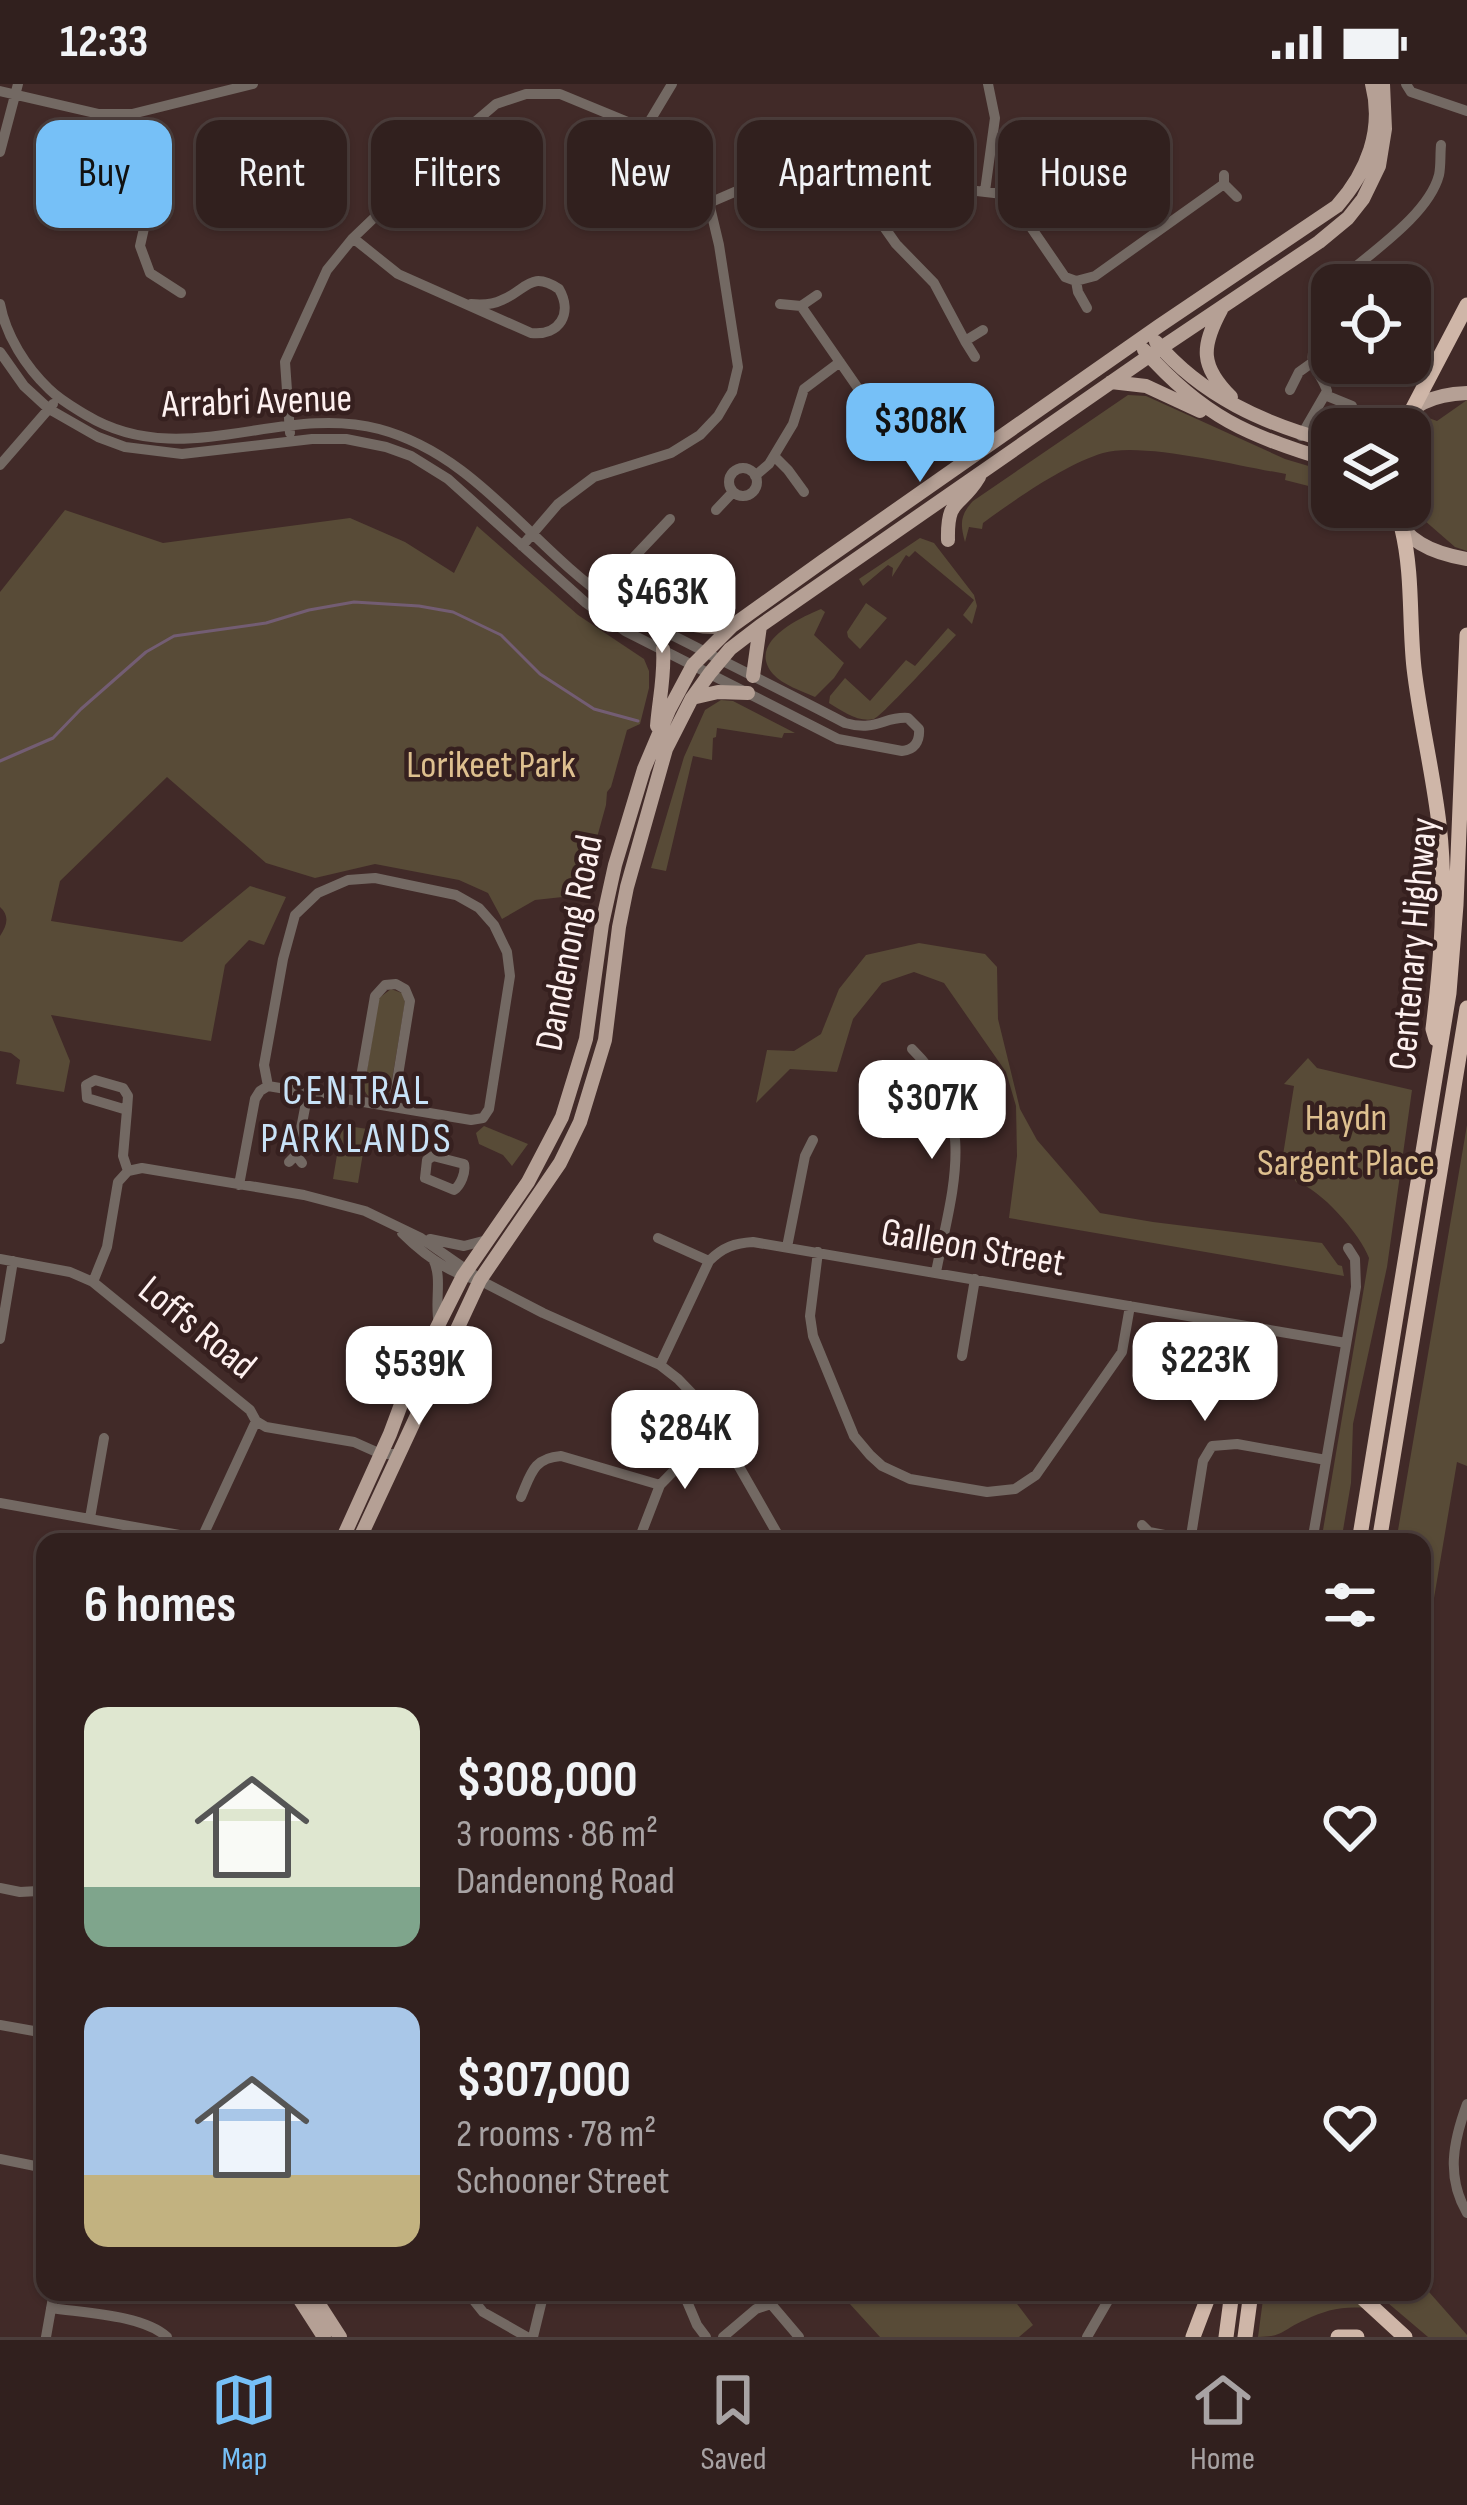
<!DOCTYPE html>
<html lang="en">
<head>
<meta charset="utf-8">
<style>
  body { margin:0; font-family:"Sofia Sans Condensed",sans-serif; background:#392827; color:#f1f3f6; height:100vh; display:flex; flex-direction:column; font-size:45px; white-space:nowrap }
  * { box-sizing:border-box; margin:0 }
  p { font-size:39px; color:#a8a3a4 }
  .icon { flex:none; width:66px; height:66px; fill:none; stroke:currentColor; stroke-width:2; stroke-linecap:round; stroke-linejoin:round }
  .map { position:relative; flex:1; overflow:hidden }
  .side { position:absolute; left:36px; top:1449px; width:1395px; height:768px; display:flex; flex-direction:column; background:#31201e; border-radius:24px; box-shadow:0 3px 9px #0004,0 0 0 3px #4c3e3c }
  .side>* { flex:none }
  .top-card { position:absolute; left:36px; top:36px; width:1395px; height:108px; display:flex; gap:24px }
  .fabs { position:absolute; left:1311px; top:180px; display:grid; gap:24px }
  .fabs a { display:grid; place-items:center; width:120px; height:120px; border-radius:24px; background:#31201e; box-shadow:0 3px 9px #0004,0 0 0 3px #4c3e3c; font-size:60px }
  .price { position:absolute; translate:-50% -102px; padding:0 27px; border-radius:24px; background:#fff; color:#222; font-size:39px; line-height:78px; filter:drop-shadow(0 3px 6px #0008) }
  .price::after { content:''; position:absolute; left:50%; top:72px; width:36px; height:27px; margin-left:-18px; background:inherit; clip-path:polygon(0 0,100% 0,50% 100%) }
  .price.current { background:#76c0f7; color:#111 }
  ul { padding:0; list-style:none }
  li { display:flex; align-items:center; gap:36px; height:300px; padding:0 48px }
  li span { display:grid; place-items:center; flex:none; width:336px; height:240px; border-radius:24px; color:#555 }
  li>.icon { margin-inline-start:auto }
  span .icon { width:144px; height:144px; fill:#fffc; stroke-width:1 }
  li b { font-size:51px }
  h2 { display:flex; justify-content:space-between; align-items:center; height:144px; padding:0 48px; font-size:51px }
  .chip { padding:0 42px; border-radius:24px; background:#31201e; box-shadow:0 3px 9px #0004,0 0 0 3px #4c3e3c; font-size:42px; line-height:108px }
  .chip.current { background:#76c0f7; color:#111 }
  .status { display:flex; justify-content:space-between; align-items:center; height:84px; padding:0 60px; background:#31201e; direction:ltr }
  .status svg { height:33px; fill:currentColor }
  .menu { display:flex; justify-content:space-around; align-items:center; height:168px; border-top:3px solid #4c3e3c; background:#31201e; font-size:33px; color:#a8a3a4 }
  .menu a { display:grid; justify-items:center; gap:6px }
  .menu .current { color:#76c0f7 }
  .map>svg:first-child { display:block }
  .green { fill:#584b37 }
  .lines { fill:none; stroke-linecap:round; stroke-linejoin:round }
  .stream { stroke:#735d73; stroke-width:3 }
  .minor { stroke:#736963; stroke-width:10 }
  .major { stroke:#b5a095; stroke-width:14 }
  .highway { stroke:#cfb6a8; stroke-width:15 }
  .labels { text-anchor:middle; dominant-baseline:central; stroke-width:9; stroke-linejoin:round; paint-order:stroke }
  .street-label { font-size:39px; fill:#fef1f0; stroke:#36201f }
  .park-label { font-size:39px; fill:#dec08f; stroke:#36201f }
  .neighbourhood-label { font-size:42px; letter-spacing:3px; fill:#c8e2f7; stroke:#36201f }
</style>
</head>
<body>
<div class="status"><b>12:33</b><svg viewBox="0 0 49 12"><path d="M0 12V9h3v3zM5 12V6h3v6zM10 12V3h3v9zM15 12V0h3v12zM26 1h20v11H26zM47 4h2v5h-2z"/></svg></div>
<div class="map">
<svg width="1467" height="2253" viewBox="0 0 1467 2253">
  <rect width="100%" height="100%" fill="#412a28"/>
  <path class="green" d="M1128,311L1146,312L1285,375L1332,389V408L1285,396L1286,390C1243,383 1141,357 1103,369C1066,380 1014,416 983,439L982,445L969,443L965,458C960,440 960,431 973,417Z
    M1467,316V467L1455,463L1424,436L1425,422L1432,411L1412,397L1410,376L1422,353L1417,338L1426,333L1437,337Z
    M65,426L163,459L350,434L405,458L454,489L477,442L578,531L644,575L649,587V604L640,640L627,646L611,703L607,708L606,721L581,811L535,816L502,835L488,809L459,796L375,780L315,794L266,779L167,693L60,797L51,837L182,858L250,802L286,813L264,861L249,856L225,881L211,957L51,931L70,977L64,1008L16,1000L20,976L11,969L0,967V852C7,842 10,832 0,823V508Z
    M920,454L934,459L974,511L977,522L972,540L963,531L974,516L915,467L909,473L906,471L892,493L893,484L888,481L863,502L859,495Z
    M866,519L887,534L860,565L848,553L847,548Z
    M821,525L825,528L814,551L844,579L834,594L815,613C802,607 783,601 773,590C746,559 799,534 821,525Z
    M948,544L956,551C946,562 881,633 874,635C859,639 842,627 829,619L830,612L845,594L870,617L906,576L915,582Z
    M721,616L733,617L795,649H784L782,654L717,644L716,653L713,654L712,676L693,672L666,787L651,784L684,673L705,626Z
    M919,859L985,870L997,883L998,935L1020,1025L1037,1056L1100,1129L1153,1138L1322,1159L1338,1181L1342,1182L1344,1192L1009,1134L1017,1072L1016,1022L1006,988L944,899L914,888L882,899L853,935L837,988L790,985L756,1019L767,966L794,967L821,950L839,905L866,871Z
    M391,905L402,909L405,918L390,1008L383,1015C374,1016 366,1014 364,1004L379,914Z
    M1308,974L1317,984L1412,1006L1387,1183L1353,1340L1351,1399L1341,1458H1321L1369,1174C1361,1151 1320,1104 1296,1098L1283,1071L1294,1002L1284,1000Z
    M342,1041L367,1045L358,1099L333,1095Z
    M1467,1041V1382L1457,1378L1422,1585V1458H1396Z
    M484,1042L528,1060L512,1082L503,1071L479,1060L476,1049Z
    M1422,2200L1467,2251V2253H1428L1375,2208H1422Z
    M839,2208H1008L1033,2241L1019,2253H880Z
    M1264,2208H1348L1365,2224C1343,2222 1325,2226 1305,2236C1283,2245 1284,2253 1258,2253Z"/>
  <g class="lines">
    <path class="stream" d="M0,677L53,654L81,625L146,568L174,552L266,539L309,526L354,518L419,522L453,528L501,551L540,590L594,625L638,637"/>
    <path class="minor" d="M1406,0L1411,8L1467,27
      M0,7L99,30H132L253,0
      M132,30L149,122L140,162L150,189L181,209
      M645,45L672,0
      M0,68L18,0
      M1224,91V100L1237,113
      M878,97L875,124L877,133L896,160L934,199L965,257
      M985,107L995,34L988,0
      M709,119L776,90L793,86L1003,110L1015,120L1065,193L1076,197L1095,192L1224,100
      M353,154L398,190L531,249C560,252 573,229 559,205C530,186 527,206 502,216C492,221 482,221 471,220
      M1076,197L1078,208L1087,224
      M1342,201L1347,190C1376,165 1429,129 1439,91C1441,82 1440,71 1441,61
      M0,220C6,252 26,283 49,305C60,316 73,323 86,331C182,389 280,319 379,345C477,371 531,463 611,517C641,537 675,552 707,569C753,592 799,615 845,639C877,648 884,632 908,634L919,645C920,658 914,666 902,667L838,655L625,547L586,519L448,395L411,372L386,363L346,355H312L182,370L125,363L98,353L49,325L24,302L0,268
      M780,220L801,222L817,211
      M801,222L887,346
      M975,273L965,257L983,246
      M1290,306L1299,288L1313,278
      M1325,311L1352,322
      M290,349L285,278L327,186L353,154L469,43L496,20L526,10H560L645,45L689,90L709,119L719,161L738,283L732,308L718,332L700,351L671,369L594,393L558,420L522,462
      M1301,352L1327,307C1324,296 1315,287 1313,277C1310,262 1326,238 1332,225
      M883,367L887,346L909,350
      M774,372L788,386L804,408
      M0,381L53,320
      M729 398a14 14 0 1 1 28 0a14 14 0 1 1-28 0Z
      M755,392L769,380L793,340L804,305L840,278
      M716,426L733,408
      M600,509L670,435
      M912,965C980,1031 952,1107 936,1188
      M357,1016L375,912L385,901L396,900L405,905L410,917L393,1022
      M127,1026L128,1012L123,1004L95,996L86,1001L87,1014L127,1026L123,1072L128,1087
      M296,1071L308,1008
      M433,1072L464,1080C466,1088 461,1101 454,1106L425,1094L427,1076Z
      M289,1078L296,1071L302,1079
      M239,1101L255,1015L260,1007L268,1002L264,981L283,875L295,831L318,809L348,796L375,794L456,811L479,824L494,841L507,868L510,892L489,1025L483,1034L471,1036L268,1002
      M402,1149C421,1168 444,1186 471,1194
      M658,1154L709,1177
      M430,1155L464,1162L487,1156
      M787,1163L805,1072L813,1056
      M818,1168L810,1232L813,1252L854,1352L870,1371L882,1382L910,1395L987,1408L1015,1405L1036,1391L1122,1268L1130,1222
      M0,1175L70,1188L93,1198L250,1326L256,1337L266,1343L354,1358L381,1370H398
      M433,1175C443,1194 434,1218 439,1240
      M93,1198L107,1163L118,1098L128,1087L142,1084L304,1111L365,1127L421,1154L487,1200L543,1229L660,1281L678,1295L705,1323L782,1458
      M0,1255L13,1177
      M962,1272L975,1195
      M660,1281L709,1177C723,1163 735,1159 753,1158L1346,1259
      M521,1413C531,1390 533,1374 561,1372L660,1401
      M0,1419L202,1455
      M90,1434L104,1354
      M1142,1441L1149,1448L1190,1456
      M200,1458L256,1337
      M638,1458L660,1401L698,1362L721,1347
      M1190,1458L1203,1377L1212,1362L1237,1360L1326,1376
      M1312,1458L1356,1203L1355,1175L1348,1164
      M0,1804L20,1808L38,1807L45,1798
      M0,1941L45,1949
      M1467,2020C1453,2058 1446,2093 1467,2129
      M0,2075L45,2084
      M467,2208L483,2228L527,2253
      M683,2208L697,2241L706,2253
      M771,2220L799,2253
      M51,2224C84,2229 143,2231 167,2253
      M46,2253L54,2208
      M533,2253L544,2208
      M723,2253L756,2225L771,2220L777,2208
      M1087,2253L1113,2208"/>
    <path class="major" d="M1221,226C1201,263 1200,282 1231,313
      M1156,258C1202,312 1264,340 1332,358
      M1144,266C1202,332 1249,353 1332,377
      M1111,298L1146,302L1200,327
      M1397,345C1410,318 1439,310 1467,309
      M1389,423C1405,457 1431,469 1467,475
      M948,456C947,412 960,425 979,393
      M611,517C658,521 678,549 732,542
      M753,592L760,542
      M692,614L718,608L748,609
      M657,642C659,616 665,591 663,565
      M341,1458L390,1350L409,1299L463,1192L528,1098L562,1033L586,955L602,840L615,781L644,685L669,626L693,581L732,542L823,477L1159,242L1337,122C1367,88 1384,46 1372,0
      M358,1458L480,1196L560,1079L580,1038L605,956L619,843L627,803L666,665L692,614L710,589L730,565L760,542L1149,272L1319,158L1348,134L1363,115L1379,82L1385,45L1383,0
      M295,2208L324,2253
      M311,2208L340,2253"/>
    <path class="highway" d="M1413,324L1467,221
      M1402,445C1413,490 1409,538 1414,584C1420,636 1433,688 1439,740C1447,808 1441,878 1433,945L1436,955
      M1359,1458L1449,909L1456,821L1467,551
      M1379,1458L1467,924
      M1356,2208L1405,2253
      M1193,2253L1210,2208
      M1226,2253L1232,2208
      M1245,2253L1251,2208
      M1338,2253H1357"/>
  </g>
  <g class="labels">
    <g class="street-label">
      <text transform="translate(257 318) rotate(-2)">Arrabri Avenue</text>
      <text transform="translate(570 859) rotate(-79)">Dandenong Road</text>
      <text transform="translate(1414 860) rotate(-85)">Centenary Highway</text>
      <text transform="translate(973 1164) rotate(10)">Galleon Street</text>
      <text transform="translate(197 1244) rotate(39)">Loffs Road</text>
    </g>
    <g class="park-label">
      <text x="491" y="681">Lorikeet Park</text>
      <text x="1346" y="1034">Haydn<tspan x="1346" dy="45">Sargent Place</tspan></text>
    </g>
    <g class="neighbourhood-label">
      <text x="357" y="1007">CENTRAL<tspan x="357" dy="48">PARKLANDS</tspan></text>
    </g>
  </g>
</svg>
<div class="fabs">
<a><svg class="icon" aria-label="locate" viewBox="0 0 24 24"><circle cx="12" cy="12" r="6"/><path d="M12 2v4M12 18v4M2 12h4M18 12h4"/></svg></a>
<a><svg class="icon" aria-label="layers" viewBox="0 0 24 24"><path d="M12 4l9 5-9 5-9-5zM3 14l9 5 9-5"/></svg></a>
</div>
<b class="price current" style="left:920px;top:401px">$308K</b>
<b class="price" style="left:662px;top:572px">$463K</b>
<b class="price" style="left:932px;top:1078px">$307K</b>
<b class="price" style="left:1205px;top:1340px">$223K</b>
<b class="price" style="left:419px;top:1344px">$539K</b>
<b class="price" style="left:685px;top:1408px">$284K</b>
<div class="top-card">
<a class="chip current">Buy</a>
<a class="chip">Rent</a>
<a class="chip">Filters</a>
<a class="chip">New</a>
<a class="chip">Apartment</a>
<a class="chip">House</a>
</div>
<section class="side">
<h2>6 homes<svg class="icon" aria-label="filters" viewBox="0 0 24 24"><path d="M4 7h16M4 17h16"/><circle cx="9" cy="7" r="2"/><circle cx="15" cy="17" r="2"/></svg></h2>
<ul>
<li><span style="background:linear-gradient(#dfe7d0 75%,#7fa58c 0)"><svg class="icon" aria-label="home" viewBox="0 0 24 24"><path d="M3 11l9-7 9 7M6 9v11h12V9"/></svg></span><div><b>$308,000</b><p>3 rooms · 86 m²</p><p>Dandenong Road</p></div><svg class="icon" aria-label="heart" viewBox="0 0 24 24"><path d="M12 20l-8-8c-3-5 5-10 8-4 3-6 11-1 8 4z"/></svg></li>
<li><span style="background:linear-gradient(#a9c7e8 70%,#c2b280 0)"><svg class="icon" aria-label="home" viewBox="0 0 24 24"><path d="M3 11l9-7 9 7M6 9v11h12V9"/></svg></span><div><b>$307,000</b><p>2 rooms · 78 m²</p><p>Schooner Street</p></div><svg class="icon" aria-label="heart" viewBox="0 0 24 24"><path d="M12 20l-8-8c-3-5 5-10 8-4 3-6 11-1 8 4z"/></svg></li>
</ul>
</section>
</div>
<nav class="menu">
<a class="current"><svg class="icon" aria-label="map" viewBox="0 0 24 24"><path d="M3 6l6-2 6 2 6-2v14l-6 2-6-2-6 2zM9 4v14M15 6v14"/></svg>Map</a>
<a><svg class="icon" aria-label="saved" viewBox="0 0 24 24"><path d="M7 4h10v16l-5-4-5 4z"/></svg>Saved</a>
<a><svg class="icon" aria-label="home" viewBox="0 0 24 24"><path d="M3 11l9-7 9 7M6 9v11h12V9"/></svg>Home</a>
</nav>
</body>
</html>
